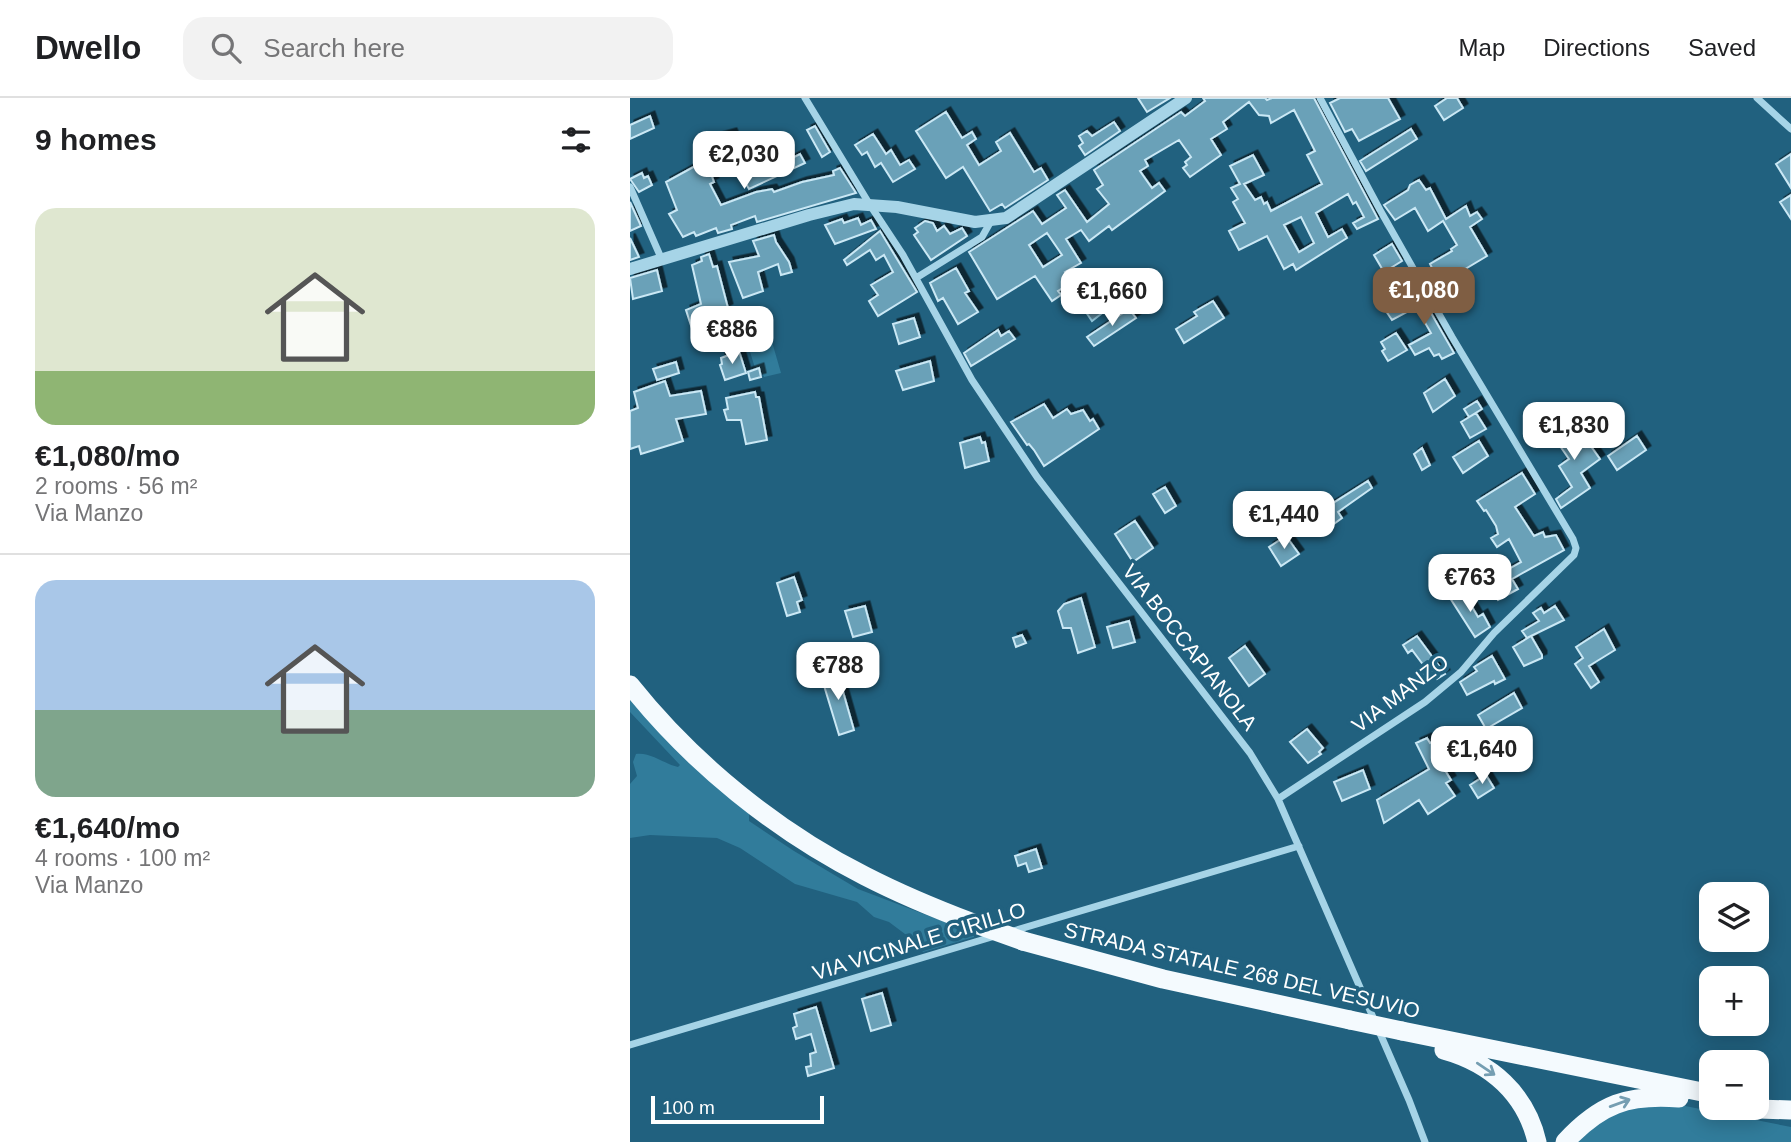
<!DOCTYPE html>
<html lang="en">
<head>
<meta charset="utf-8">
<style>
  body { margin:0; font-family:Arial,sans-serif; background:#f2f2f2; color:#202124; height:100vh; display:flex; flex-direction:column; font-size:26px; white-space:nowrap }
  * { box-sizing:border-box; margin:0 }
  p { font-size:23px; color:#757577 }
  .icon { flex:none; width:38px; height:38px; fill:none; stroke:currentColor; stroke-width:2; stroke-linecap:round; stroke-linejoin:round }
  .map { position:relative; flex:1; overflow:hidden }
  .side { display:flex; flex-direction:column; background:#fff; width:630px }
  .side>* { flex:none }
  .buttons { position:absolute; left:1069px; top:784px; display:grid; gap:14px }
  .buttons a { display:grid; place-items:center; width:70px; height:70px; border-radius:14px; background:#fff; box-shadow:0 4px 18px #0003; font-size:35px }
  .scale { position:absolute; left:21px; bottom:18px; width:173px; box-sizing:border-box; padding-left:7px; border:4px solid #fff; border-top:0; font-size:19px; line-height:24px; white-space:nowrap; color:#fff; -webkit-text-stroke:5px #21617f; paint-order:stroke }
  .price { position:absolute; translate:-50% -60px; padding:0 16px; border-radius:14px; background:#fff; color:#222; font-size:23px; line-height:46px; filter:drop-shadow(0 2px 4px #0008) }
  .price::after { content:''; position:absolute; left:50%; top:42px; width:21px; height:16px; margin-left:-10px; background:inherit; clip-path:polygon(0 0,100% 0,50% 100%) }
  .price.selected { background:#7f5e43; color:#fff }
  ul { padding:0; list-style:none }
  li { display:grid; align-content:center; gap:14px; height:371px; padding:0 35px }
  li+li { border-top:2px solid #e0e0e0 }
  li span { display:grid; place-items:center; height:217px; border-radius:21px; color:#555 }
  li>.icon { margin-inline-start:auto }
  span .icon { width:126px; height:126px; fill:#fffc; stroke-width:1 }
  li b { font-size:30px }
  h2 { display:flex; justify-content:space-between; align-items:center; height:84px; padding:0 35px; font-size:30px }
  header { display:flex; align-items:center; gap:42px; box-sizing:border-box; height:98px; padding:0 35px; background:#fff; border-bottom:2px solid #e0e0e0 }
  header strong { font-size:33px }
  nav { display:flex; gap:38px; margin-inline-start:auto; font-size:24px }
  .search { width:490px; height:63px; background:#f2f2f2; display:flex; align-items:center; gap:18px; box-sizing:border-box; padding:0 24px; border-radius:21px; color:#757577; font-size:26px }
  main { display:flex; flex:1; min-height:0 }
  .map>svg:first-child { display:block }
  .green { fill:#317c9b }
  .water { fill:#608ea3; stroke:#9ad2e8; stroke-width:2 }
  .building { fill:#6ba1b8; stroke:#cae8f5; stroke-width:2; fill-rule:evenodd; filter:url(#shadow) }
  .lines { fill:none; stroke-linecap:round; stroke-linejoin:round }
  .minor { stroke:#a6d4e7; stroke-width:7 }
  .tertiary { stroke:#a6d4e7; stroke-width:12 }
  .trunk { stroke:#f4fafe; stroke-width:19 }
  .trunk-bridge { stroke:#f4fafe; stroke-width:19 }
  .oneway { stroke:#759eb2 }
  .labels { text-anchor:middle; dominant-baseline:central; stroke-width:7; stroke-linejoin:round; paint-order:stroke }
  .street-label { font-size:21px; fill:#fff; stroke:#21617f }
</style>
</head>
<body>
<header>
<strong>Dwello</strong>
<div class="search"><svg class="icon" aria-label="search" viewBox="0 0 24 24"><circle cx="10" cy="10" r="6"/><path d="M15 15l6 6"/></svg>Search here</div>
<nav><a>Map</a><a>Directions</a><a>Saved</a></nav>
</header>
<main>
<section class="side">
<h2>9 homes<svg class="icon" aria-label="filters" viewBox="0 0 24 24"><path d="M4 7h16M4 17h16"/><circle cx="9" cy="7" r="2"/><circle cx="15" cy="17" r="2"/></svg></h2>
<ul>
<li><span style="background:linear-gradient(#dfe7d0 75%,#8fb573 0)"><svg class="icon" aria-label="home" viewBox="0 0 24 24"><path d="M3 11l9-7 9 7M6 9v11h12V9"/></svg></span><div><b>€1,080/mo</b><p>2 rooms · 56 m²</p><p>Via Manzo</p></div></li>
<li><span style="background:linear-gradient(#a9c7e8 60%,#7fa58c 0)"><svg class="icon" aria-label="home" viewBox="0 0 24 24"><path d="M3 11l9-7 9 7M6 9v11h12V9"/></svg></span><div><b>€1,640/mo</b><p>4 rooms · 100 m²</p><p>Via Manzo</p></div></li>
</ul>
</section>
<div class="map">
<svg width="1161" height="1044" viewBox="0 0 1161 1044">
  <defs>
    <filter id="shadow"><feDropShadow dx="4.5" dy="-4.5" stdDeviation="0" flood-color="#0009"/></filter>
  </defs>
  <rect width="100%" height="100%" fill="#21617f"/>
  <path class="green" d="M140,237L151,275L134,279L130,269L125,270L117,244Z
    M0,602L53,657L119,716V723L164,753L228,791L344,835V839L293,854L283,842L259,824L244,819L227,804L165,786L110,750L87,740L20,737L0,740V686L7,678L3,664L6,656C21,654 34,666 48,669L50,667L0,614Z
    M1040,1005L1161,1029V1044H941L986,1012Z"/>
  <path class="water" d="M458,198L471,216L462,223L449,204Z"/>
  <path class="building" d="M508,0H540L517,14Z
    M573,0H635L637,2L642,0H684L748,121L727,131L723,125L734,119L726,104L723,106L718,96L686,115L698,139L712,131L717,140L666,172L663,166L654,171L637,138L609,152L599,133L615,125L603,104L608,101L601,90L610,86L600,68L623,57L634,77L614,86L625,102L631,99L634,106L637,104L641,113L692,86L677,57L685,53L664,12L641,25L639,18L629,17L619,4L593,24L597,31L581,41L591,57L560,79L553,70L557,67L555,64L561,59L549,42L515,62L518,68L510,73L522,90L529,85L535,93L482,132L479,128L459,143L451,132L436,141L451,165L435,174L442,184L428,193L431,197L422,203L405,178L367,201L339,154L403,113L412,126L436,110L427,97L435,92L457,124L479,106L467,91L473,87L464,72L551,14L555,18L575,3ZM671,119L684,145L669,154L654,127ZM417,135L432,157L413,169L399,147Z
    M710,0H758L770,21L729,43L722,31L715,34L700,5Z
    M817,0H827L833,10L814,22L805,8Z
    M316,14L332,40L342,34L346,41L337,47L349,67L371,53L366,44L380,35L404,74L411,70L418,82L375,110L372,106L360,113L333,69L316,80L286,33Z
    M20,18L24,30L0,41V27Z
    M484,24L490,33L455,57L449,48L453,45L449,38L457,33L462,38Z
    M185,28L200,54L192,59L177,32Z
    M781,31L787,41L736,73L730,63Z
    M102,35L111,56L114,54L118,61L122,60L125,67L128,66L133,73L157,64L156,63L170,56L175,65L119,91L102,62L87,70L80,73L84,84L80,86L91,107L126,94L142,91L144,94L172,84L204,77L203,73L210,70L226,95L127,124L125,118L101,127L102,131L88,135L86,130L66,138L64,134L53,139L39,116L47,112L36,84L69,66L68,62L74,60L71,53L86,45L84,40Z
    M243,36L256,56L261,52L270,67L279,62L285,71L263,84L251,65L245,69L237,54L232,57L225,47Z
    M1161,56V90L1146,66Z
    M12,75L14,80L18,78L22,87L9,94L0,81Z
    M789,82L796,92L800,90L816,121L836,108L840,118L847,114L852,121L840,129L857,158L810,186L800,166L822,153L821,151L827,147L813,123L798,133L785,110L765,122L754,107L778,92L780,87Z
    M1161,97V121L1150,104Z
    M0,104L11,128L0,133Z
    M228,120L231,127L241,122L246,131L205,146L195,127L212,121L214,125Z
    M295,123L303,125L307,133L314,128L320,136L332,130L337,138L301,162L284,137L288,134L285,130Z
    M250,133L287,194L248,218L239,203L248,197L241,187L263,174L254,157L246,162L240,152L217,167L214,162Z
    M144,137L146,144L159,164L162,174L151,177L148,166L128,174L133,193L113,200L99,164L129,158L123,143Z
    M0,140L9,159L0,162Z
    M762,146L772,163L754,174L744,157Z
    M79,156L83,169L87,168L98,210L89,215L90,218L83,220L88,236L76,240L77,244L69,247L66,243L56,212L71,206L62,167L72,163L71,159Z
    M326,170L339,193L335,195L348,214L328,226L313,200L308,203L300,185Z
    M27,172L32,193L3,201L0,180Z
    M789,194L824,255L812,261L809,256L804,258L799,250L785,257L779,247L801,235L786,209L762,222L756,213Z
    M583,203L594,220L554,245L546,231L567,218L564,214Z
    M499,211L506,220L464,248L457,239Z
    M284,220L290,239L269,246L263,226Z
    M368,232L371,238L379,233L385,241L341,268L334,255Z
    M766,235L777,252L758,263L752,253L755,251L751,244Z
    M109,253L116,275L95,282L90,267L92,266L91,260Z
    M300,263L304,283L273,292L266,273Z
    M46,264L49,275L27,282L23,271Z
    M129,270L131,279L120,282L118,274Z
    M815,281L825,298L803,314L794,295Z
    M35,283L40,298L71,293L76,316L46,321L53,343L11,356L9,348L0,351V313L8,310L4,294Z
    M125,294L126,299H129L137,342L116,346L111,322H97L94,312L98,311L96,300Z
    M847,303L852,311L839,319L834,311Z
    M414,306L423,320L437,311L441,316L453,312L460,323L463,321L469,331L414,368L404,352L399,346L397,347L381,324Z
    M846,315L856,331L840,340L831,324Z
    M939,323L956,349L960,347L970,361L951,375L960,390L931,410L926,401L942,389L929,368L939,361L921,335Z
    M1007,338L1016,352L987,372L978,358Z
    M350,339L352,345L355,344L359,363L335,370L330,345Z
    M849,343L858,358L833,375L823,359Z
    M792,350L800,367L792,372L784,356Z
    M892,375L905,396L885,409L904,438L913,434L915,439L926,437L934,452L882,481L888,491L868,502L852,477L864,470L868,477L891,464L879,441L867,449L861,440L868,436L866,428L856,412L854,413L847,403Z
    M738,383L742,390L708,414L712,420L701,428L697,422L676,435L670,426Z
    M535,389L546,408L535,415L523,396Z
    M505,423L523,450L503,464L485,436Z
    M656,438L669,456L651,468L639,449Z
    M164,479L172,502L167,504L170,514L157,518L147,485Z
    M832,492L848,519L853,516L860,529L845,539L820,500Z
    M451,500L465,549L448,555L441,530H433L428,513L434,506Z
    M235,508L242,534L223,539L215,513Z
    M925,508L934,522L897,540L892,533L909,523L903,515L911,510L914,515Z
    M499,523L505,544L483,550L477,529Z
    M974,531L985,552L959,568L969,584L961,590L945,566L953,560L946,549Z
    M392,537L396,545L386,549L383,540Z
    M787,538L815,576L807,581L802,574L796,579L790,571L794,568L782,552L778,555L773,547Z
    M901,538L912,557V560L894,568L883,549Z
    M615,548L635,576L619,588L599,560Z
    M862,558L875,581L865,586L864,583L837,597L830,584L847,573L844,569Z
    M206,569L224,632L209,637L192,581L199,579L197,572Z
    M884,595L892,610L856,631L848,617Z
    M677,631L693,650L689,654L691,656L678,665L660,644Z
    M797,640L800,645L805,643L815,661L810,664L821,682L816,685L825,698L798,716L789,702L754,725L747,702L799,671L786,645Z
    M733,672L740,691L712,703L704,684Z
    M856,677L864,690L848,700L840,687Z
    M406,751L412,770L399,774L396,765L388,768L385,758Z
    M252,895L261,927L241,933L232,901Z
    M186,909L204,970L178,978L176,969L181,968L180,956L186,954L181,936L166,941L163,930L167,928L164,916Z"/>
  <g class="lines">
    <path class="minor" d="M175,0L240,107L273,157L342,282L407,379L620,655L648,701L779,1002L795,1044
      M1127,0L1161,31
      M0,89L32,162
      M286,180L352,139L361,123
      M648,701L795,604L831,574L864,535L944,457L946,450L943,441L822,239L750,112L690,0
      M380,834L669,748
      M0,947L365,838"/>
    <path class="tertiary" d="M0,171L179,117L224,106L267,109L345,124L376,120L556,0"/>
    <path class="trunk" d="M0,587C62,665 146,733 235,778C270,796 306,811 343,825
      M393,843L533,881L720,922
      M772,933L1082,996
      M814,952C861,965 896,996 907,1044
      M1100,1010L1160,1012
      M935,1044C970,1006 998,996 1049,1000"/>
    <path class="trunk-bridge" d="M343,825L393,843
      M720,922L772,933"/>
  </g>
  <defs><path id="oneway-shaft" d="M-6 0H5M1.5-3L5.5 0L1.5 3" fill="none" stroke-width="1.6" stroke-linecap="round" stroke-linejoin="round" transform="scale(1.75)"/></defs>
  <g class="oneway">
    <use href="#oneway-shaft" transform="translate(856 971) rotate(34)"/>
    <use href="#oneway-shaft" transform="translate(990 1005) rotate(-20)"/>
  </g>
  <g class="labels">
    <g class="street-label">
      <text transform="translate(560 549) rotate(52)">VIA BOCCAPIANOLA</text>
      <text transform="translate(770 595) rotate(-37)">VIA MANZO</text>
      <text transform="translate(289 843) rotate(-17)">VIA VICINALE CIRILLO</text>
      <text transform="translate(612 872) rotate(13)">STRADA STATALE 268 DEL VESUVIO</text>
    </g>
  </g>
</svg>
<div class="buttons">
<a><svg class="icon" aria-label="layers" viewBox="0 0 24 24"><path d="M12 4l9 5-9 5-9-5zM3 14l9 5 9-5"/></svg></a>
<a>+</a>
<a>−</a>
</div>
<div class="scale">100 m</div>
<b class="price" style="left:114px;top:93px">€2,030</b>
<b class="price selected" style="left:794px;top:229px">€1,080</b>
<b class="price" style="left:482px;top:230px">€1,660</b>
<b class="price" style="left:102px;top:268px">€886</b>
<b class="price" style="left:944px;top:364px">€1,830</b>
<b class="price" style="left:654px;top:453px">€1,440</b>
<b class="price" style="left:840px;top:516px">€763</b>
<b class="price" style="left:208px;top:604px">€788</b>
<b class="price" style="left:852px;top:688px">€1,640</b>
</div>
</main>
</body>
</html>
